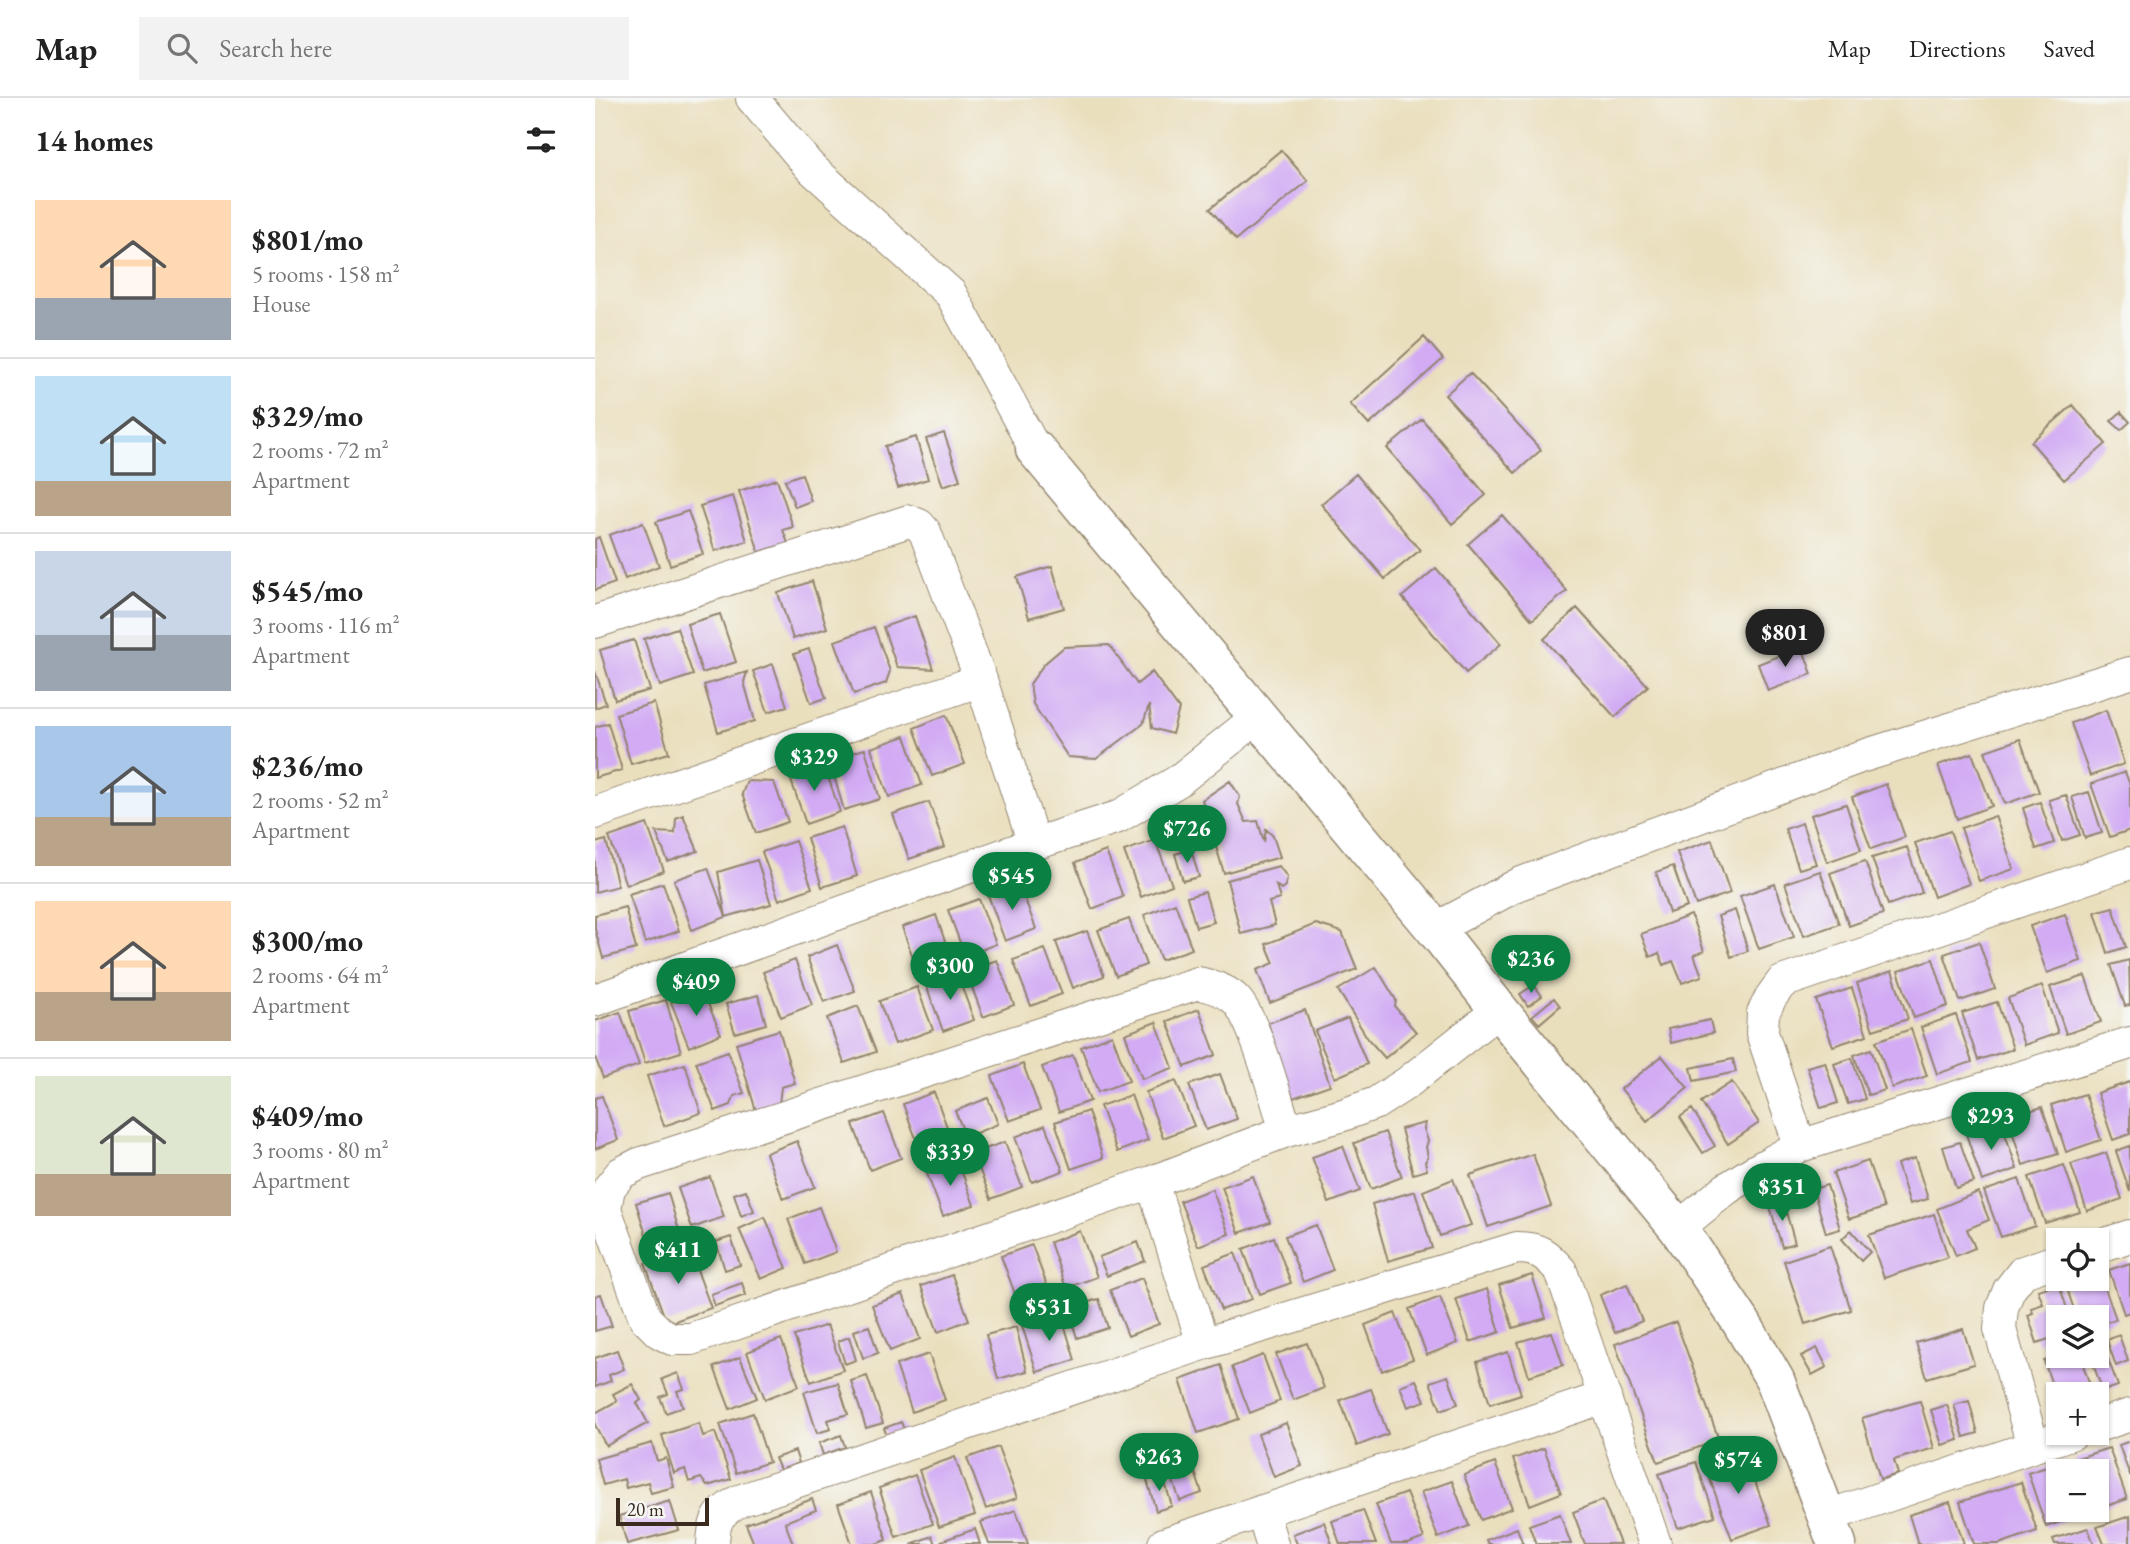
<!DOCTYPE html>
<html lang="en">
<head>
<meta charset="utf-8">
<style>
  body { margin:0; font-family:"EB Garamond",serif; background:#f2f2f2; color:#222; height:100vh; display:flex; flex-direction:column; font-size:26px; white-space:nowrap }
  * { box-sizing:border-box; margin:0 }
  p { font-size:23px; color:#767676 }
  .icon { flex:none; width:38px; height:38px; fill:none; stroke:currentColor; stroke-width:2; stroke-linecap:round; stroke-linejoin:round }
  .map { position:relative; flex:1; overflow:hidden }
  .drawer { display:flex; flex-direction:column; background:#fff; width:595px }
  .drawer>* { flex:none }
  .controls { position:absolute; left:1451px; top:1130px; display:grid; gap:14px }
  .controls a { display:grid; place-items:center; width:63px; height:63px; border-radius:0px; background:#fff; box-shadow:0 2px 5px #0004; font-size:35px }
  .scale { position:absolute; left:21px; bottom:18px; width:93px; box-sizing:border-box; padding-left:7px; border:4px solid #3b2a1e; border-top:0; font-size:19px; line-height:24px; white-space:nowrap; color:#3b2a1e; -webkit-text-stroke:5px #f6f6f2; paint-order:stroke }
  .price { position:absolute; translate:-50% -60px; padding:0 16px; border-radius:24px; background:#0b8043; color:#fff; font-size:23px; line-height:46px; filter:drop-shadow(0 2px 4px #0008) }
  .price::after { content:''; position:absolute; left:50%; top:42px; width:21px; height:16px; margin-left:-10px; background:inherit; clip-path:polygon(0 0,100% 0,50% 100%) }
  .price.on { background:#222; color:#fff }
  ul { padding:0; list-style:none }
  li { display:flex; align-items:center; gap:21px; height:175px; padding:0 35px }
  li+li { border-top:2px solid #e0e0e0 }
  li span { display:grid; place-items:center; flex:none; width:196px; height:140px; border-radius:0px; color:#555 }
  li>.icon { margin-inline-start:auto }
  span .icon { width:84px; height:84px; fill:#fffc; stroke-width:1 }
  li b { font-size:30px }
  h2 { display:flex; justify-content:space-between; align-items:center; height:84px; padding:0 35px; font-size:30px }
  header { display:flex; align-items:center; gap:42px; box-sizing:border-box; height:98px; padding:0 35px; background:#fff; border-bottom:2px solid #e0e0e0 }
  header strong { font-size:33px }
  nav { display:flex; gap:38px; margin-inline-start:auto; font-size:24px }
  .search { width:490px; height:63px; background:#f2f2f2; display:flex; align-items:center; gap:18px; box-sizing:border-box; padding:0 24px; border-radius:0px; color:#767676; font-size:26px }
  main { display:flex; flex:1; min-height:0 }
  .map>svg:first-child { display:block }
  .building { fill:#d2abf4 }
  .lines { fill:none; stroke-linecap:round; stroke-linejoin:round }
  .minor-casing { stroke:#92846e; stroke-width:34 }
  .tertiary-casing { stroke:#92846e; stroke-width:41 }
  .minor { stroke:#fff; stroke-width:32 }
  .tertiary { stroke:#fff; stroke-width:38 }
</style>
</head>
<body>
<header>
<strong>Map</strong>
<div class="search"><svg class="icon" aria-label="search" viewBox="0 0 24 24"><circle cx="10" cy="10" r="6"/><path d="M15 15l6 6"/></svg>Search here</div>
<nav><a>Map</a><a>Directions</a><a>Saved</a></nav>
</header>
<main>
<section class="drawer">
<h2>14 homes<svg class="icon" aria-label="filters" viewBox="0 0 24 24"><path d="M4 7h16M4 17h16"/><circle cx="9" cy="7" r="2"/><circle cx="15" cy="17" r="2"/></svg></h2>
<ul>
<li><span style="background:linear-gradient(#ffd9b3 70%,#9aa5b1 0)"><svg class="icon" aria-label="home" viewBox="0 0 24 24"><path d="M3 11l9-7 9 7M6 9v11h12V9"/></svg></span><div><b>$801/mo</b><p>5 rooms · 158 m²</p><p>House</p></div></li>
<li><span style="background:linear-gradient(#bfe0f5 75%,#b9a48a 0)"><svg class="icon" aria-label="home" viewBox="0 0 24 24"><path d="M3 11l9-7 9 7M6 9v11h12V9"/></svg></span><div><b>$329/mo</b><p>2 rooms · 72 m²</p><p>Apartment</p></div></li>
<li><span style="background:linear-gradient(#c9d6e8 60%,#9aa5b1 0)"><svg class="icon" aria-label="home" viewBox="0 0 24 24"><path d="M3 11l9-7 9 7M6 9v11h12V9"/></svg></span><div><b>$545/mo</b><p>3 rooms · 116 m²</p><p>Apartment</p></div></li>
<li><span style="background:linear-gradient(#a9c7e8 65%,#b9a48a 0)"><svg class="icon" aria-label="home" viewBox="0 0 24 24"><path d="M3 11l9-7 9 7M6 9v11h12V9"/></svg></span><div><b>$236/mo</b><p>2 rooms · 52 m²</p><p>Apartment</p></div></li>
<li><span style="background:linear-gradient(#ffd9b3 65%,#b9a48a 0)"><svg class="icon" aria-label="home" viewBox="0 0 24 24"><path d="M3 11l9-7 9 7M6 9v11h12V9"/></svg></span><div><b>$300/mo</b><p>2 rooms · 64 m²</p><p>Apartment</p></div></li>
<li><span style="background:linear-gradient(#dfe7d0 70%,#b9a48a 0)"><svg class="icon" aria-label="home" viewBox="0 0 24 24"><path d="M3 11l9-7 9 7M6 9v11h12V9"/></svg></span><div><b>$409/mo</b><p>3 rooms · 80 m²</p><p>Apartment</p></div></li>
</ul>
</section>
<div class="map">
<svg width="1535" height="1446" viewBox="0 0 1535 1446">
  <rect width="100%" height="100%" fill="#f6f6f2"/>
  <filter id="ink" filterUnits="userSpaceOnUse"><feTurbulence type="fractalNoise" baseFrequency=".0143" numOctaves="2"/><feDisplacementMap in="SourceGraphic" scale="14" xChannelSelector="R" yChannelSelector="G"/><feConvolveMatrix kernelMatrix="1 2 1 2 8 2 1 2 1" color-interpolation-filters="sRGB"/></filter>
  <filter id="wash" filterUnits="userSpaceOnUse"><feTurbulence type="fractalNoise" baseFrequency=".00686" numOctaves="4" result="noise"/><feDisplacementMap in="SourceGraphic" scale="28" xChannelSelector="R" yChannelSelector="G"/><feGaussianBlur stdDeviation="1.57" result="paint"/><feColorMatrix in="noise" values="0 0 0 0 0 0 0 0 0 0 0 0 0 0 0 0 0 1.4 0 .05"/><feComposite in="paint" operator="in"/></filter>
  <g filter="url(#wash)">
    <rect width="100%" height="100%" fill="#eadfbd"/>
    <g id="blocks">
      <path class="building" d="M686,52L713,83L641,142L615,111Z
        M829,239L848,261L774,327L755,306Z
        M875,275L946,352L920,375L850,297Z
        M1478,307L1511,346L1469,382L1436,344Z
        M1526,314L1535,324L1526,332L1516,323Z
        M827,321L891,397L857,426L792,350Z
        M349,335L365,382L348,388L331,341Z
        M321,339L333,381L303,390L290,348Z
        M207,376L216,403L200,409L190,382Z
        M761,376L825,452L790,481L726,406Z
        M182,381L198,429L188,432L193,445L164,454L144,393Z
        M138,398L152,443L120,453L105,408Z
        M93,413L108,456L75,467L61,424Z
        M907,417L972,493L937,522L873,446Z
        M48,425L64,468L30,481L14,437Z
        M4,439L20,485L0,492V441Z
        M457,468L469,510L434,520L422,479Z
        M841,470L906,546L871,575L807,499Z
        M217,483L232,530L198,541L183,495Z
        M982,510L1053,588L1020,619L949,541Z
        M125,516L141,564L107,575L92,526Z
        M320,518L338,571L302,569L288,529Z
        M279,529L295,573L291,585L259,596L240,543Z
        M82,530L98,577L65,588L49,541Z
        M39,542L55,592L20,602L5,552Z
        M514,547L542,586L557,574L584,611L577,636L557,630L554,607L548,626L501,661L473,659L438,606L435,586L449,566L469,549Z
        M1207,549L1217,576L1173,593L1163,566Z
        M214,551L231,600L216,605L199,556Z
        M178,566L192,608L173,614L158,573Z
        M0,573L11,606L0,610Z
        M152,574L149,584L160,623L123,634L109,587Z
        M59,605L74,655L36,666L21,616Z
        M1511,612L1529,666L1495,678L1476,625Z
        M351,617L370,666L337,678L319,630Z
        M13,625L27,672L0,680V629Z
        M310,638L327,687L294,699L276,650Z
        M1425,641L1444,694L1410,706L1390,653Z
        M270,651L285,701L249,712L234,661Z
        M1377,655L1397,708L1362,721L1343,667Z
        M228,664L245,714L211,726L194,676Z
        M1530,674L1535,687V732L1515,739L1496,686Z
        M152,683L179,684L193,724L161,735L147,696Z
        M635,683L645,699L643,706L651,724L663,723L669,744L671,731L678,738L685,759L629,775L607,702Z
        M1291,686L1310,739L1276,751L1257,699Z
        M1494,694L1507,735L1490,740L1477,699Z
        M1471,697L1485,737L1467,743L1454,702Z
        M334,704L350,749L314,761L298,716Z
        M1445,704L1459,745L1441,751L1428,710Z
        M1251,706L1266,752L1232,764L1216,717Z
        M88,717L103,753L73,764L61,734L80,735L81,720Z
        M1400,718L1419,771L1384,783L1366,730Z
        M1207,725L1221,766L1204,771L1190,731Z
        M52,726L69,773L31,787L14,739Z
        M247,729L262,778L227,789L212,740Z
        M1355,733L1374,786L1339,799L1320,745Z
        M11,742L23,788L0,794V745Z
        M560,742L577,787L546,799L529,753Z
        M1117,742L1135,795L1101,807L1082,754Z
        M200,743L217,790L184,802L167,754Z
        M1312,749L1327,795L1293,807L1277,760Z
        M596,751L604,779L588,783L580,756Z
        M511,753L528,799L497,811L480,765Z
        M162,762L176,806L131,819L123,774Z
        M1270,763L1288,816L1254,828L1235,775Z
        M684,768L692,779L690,788L686,791L681,787L685,801L674,804L680,827L646,836L632,782Z
        M1078,768L1092,809L1074,815L1061,774Z
        M113,770L131,819L97,832L79,782Z
        M1225,773L1244,826L1209,838L1190,785Z
        M68,785L84,833L50,845L34,796Z
        M424,785L441,831L410,843L393,797Z
        M1180,786L1199,839L1164,851L1145,798Z
        M610,794L619,824L601,829L592,799Z
        M384,801L401,846L370,858L353,812Z
        M580,805L597,851L566,862L549,817Z
        M30,809L41,851L8,860L0,831V817Z
        M1518,809L1531,849L1513,855L1500,814Z
        M1140,812L1153,853L1136,859L1123,818Z
        M1470,816L1486,863L1452,875L1435,828Z
        M341,817L357,864L324,876L307,829Z
        M1096,817L1109,853L1099,857L1107,878L1087,885L1078,863L1069,867L1064,855L1055,859L1046,836Z
        M534,821L551,867L521,878L503,832Z
        M721,826L747,834L762,871L675,905L662,872L679,865L671,846Z
        M492,833L509,878L478,890L461,844Z
        M1384,844L1400,891L1365,903L1349,856Z
        M242,847L260,893L229,904L212,859Z
        M450,851L467,896L436,908L418,862Z
        M1338,861L1353,908L1319,920L1303,873Z
        M200,862L217,907L186,919L168,874Z
        M402,862L419,907L388,919L371,873Z
        M1534,862L1535,907L1530,908L1516,867Z
        M781,869L801,902L800,909L821,934L790,960L773,941L743,892Z
        M1297,873L1313,921L1278,932L1262,885Z
        M362,876L379,922L348,933L331,887Z
        M1490,878L1506,924L1471,936L1455,889Z
        M939,887L947,898L933,908L925,896Z
        M1447,888L1463,935L1429,947L1413,900Z
        M322,889L338,932L300,946L284,903Z
        M1257,890L1272,937L1238,948L1221,902Z
        M107,892L126,936L94,949L76,904Z
        M163,897L171,926L140,935L131,906Z
        M959,900L965,908L944,926L937,918Z
        M71,902L86,954L50,965L34,913Z
        M1402,904L1418,951L1383,962L1367,915Z
        M263,908L281,954L249,965L232,920Z
        M604,911L621,957L590,969L572,923Z
        M710,912L735,987L698,1000L673,925Z
        M25,914L44,967L8,980L0,959V923Z
        M1361,917L1377,964L1342,976L1326,929Z
        M753,920L772,966L740,980L720,933Z
        M1115,922L1118,935L1076,945L1073,931Z
        M561,924L578,970L547,981L530,936Z
        M1316,931L1332,978L1297,990L1281,943Z
        M184,932L200,985L186,989L184,1006L161,1013L141,945Z
        M517,937L534,983L503,994L486,949Z
        M1276,951L1290,992L1273,997L1259,957Z
        M133,953L149,995L139,998L136,1007L120,1013L101,964Z
        M478,957L495,1003L464,1014L447,969Z
        M1067,958L1093,990L1052,1023L1026,991Z
        M1257,960L1270,1001L1253,1006L1239,966Z
        M1138,961L1141,974L1099,983L1096,970Z
        M1230,964L1243,1005L1226,1010L1212,969Z
        M90,966L106,1015L69,1028L52,978Z
        M428,966L445,1012L414,1023L397,978Z
        M625,976L642,1021L611,1032L594,987Z
        M581,983L599,1028L568,1040L551,994Z
        M1137,984L1164,1025L1133,1046L1106,1004Z
        M1535,984V1036L1518,1042L1502,995Z
        M339,994L356,1040L325,1051L308,1006Z
        M1490,996L1506,1042L1471,1054L1456,1007Z
        M536,997L553,1042L522,1054L505,1008Z
        M7,998L23,1042L0,1051V1000Z
        M393,1000L403,1026L371,1039L360,1013Z
        M1447,1009L1463,1056L1428,1067L1413,1020Z
        M1097,1011L1120,1048L1108,1055L1085,1019Z
        M493,1013L508,1060L476,1071L460,1024Z
        M289,1015L306,1060L275,1072L258,1026Z
        M1406,1024L1422,1071L1387,1083L1371,1036Z
        M830,1025L829,1031L833,1043L831,1049L833,1059L830,1064L832,1072L818,1076L806,1031Z
        M450,1027L468,1073L437,1084L420,1039Z
        M790,1034L807,1079L776,1091L759,1045Z
        M202,1043L220,1089L188,1101L171,1055Z
        M410,1044L427,1089L396,1101L378,1055Z
        M1365,1044L1379,1084L1361,1090L1348,1049Z
        M748,1048L765,1093L734,1105L717,1059Z
        M1535,1048V1094L1521,1053Z
        M1511,1055L1527,1101L1492,1113L1476,1066Z
        M938,1056L956,1108L893,1129L875,1077Z
        M1320,1060L1333,1101L1315,1106L1302,1066Z
        M362,1061L379,1107L348,1118L331,1073Z
        M1273,1063L1289,1110L1254,1121L1238,1075Z
        M1469,1067L1485,1114L1450,1125L1434,1079Z
        M658,1078L675,1124L644,1135L627,1089Z
        M115,1079L129,1119L97,1130L83,1090Z
        M858,1081L876,1127L845,1138L828,1093Z
        M1424,1081L1440,1128L1406,1139L1389,1093Z
        M1232,1087L1245,1131L1231,1135L1218,1091Z
        M617,1091L634,1136L603,1148L585,1103Z
        M151,1092L159,1113L146,1118L139,1096Z
        M820,1093L837,1150L793,1163L777,1106Z
        M1383,1094L1394,1122L1372,1131L1380,1150L1361,1158L1342,1111Z
        M73,1095L85,1136L54,1146L41,1105Z
        M1187,1100L1200,1145L1187,1149L1174,1105Z
        M224,1109L241,1154L210,1166L193,1121Z
        M1339,1116L1353,1159L1289,1180L1274,1137Z
        M170,1119L192,1170L166,1181L144,1131Z
        M721,1127L738,1172L708,1184L690,1138Z
        M1256,1132L1275,1154L1266,1163L1247,1141Z
        M485,1133L502,1179L471,1190L455,1144Z
        M136,1139L145,1167L130,1172L121,1144Z
        M679,1139L696,1185L665,1196L648,1151Z
        M543,1144L550,1163L512,1178L504,1159Z
        M437,1147L454,1193L423,1204L406,1158Z
        M1235,1148L1256,1212L1210,1226L1189,1163Z
        M94,1150L116,1210L72,1226L50,1165Z
        M640,1155L657,1201L626,1212L609,1167Z
        M1535,1165V1214L1529,1216L1514,1172Z
        M1505,1176L1521,1221L1502,1227V1220H1482L1471,1188L1490,1181H1502V1177Z
        M357,1177L374,1222L343,1234L326,1188Z
        M937,1177L951,1220L918,1230L904,1187Z
        M547,1180L564,1226L533,1238L515,1192Z
        M147,1185L151,1197L120,1208L116,1196Z
        M1032,1186L1047,1223L1020,1235L1005,1197Z
        M1464,1186L1475,1220H1463V1238L1442,1245L1433,1217L1438,1215L1436,1210L1448,1206L1443,1192Z
        M892,1191L905,1234L875,1244L861,1201Z
        M6,1196L17,1228L0,1233V1198Z
        M308,1196L325,1241L295,1253L277,1207Z
        M845,1199L863,1245L832,1257L814,1211Z
        M504,1201L513,1230L482,1240L473,1210Z
        M800,1215L818,1261L787,1273L770,1227Z
        M466,1216L480,1262L442,1274L427,1228Z
        M1081,1224L1124,1342L1063,1364L1020,1246Z
        M232,1227L248,1272L216,1284L199,1238Z
        M274,1228L283,1255L268,1260L259,1233Z
        M421,1229L432,1273L403,1281L391,1237Z
        M1368,1231L1379,1266L1332,1280L1321,1245Z
        M957,1234L968,1267L934,1278L923,1244Z
        M1524,1237L1533,1263L1521,1268L1512,1242Z
        M254,1239L261,1262L250,1266L243,1243Z
        M186,1241L204,1288L170,1301L152,1254Z
        M712,1245L729,1290L698,1302L681,1256Z
        M1222,1250L1232,1269L1217,1277L1206,1258Z
        M22,1252L29,1271L14,1277L16,1283L0,1289V1260Z
        M1510,1253L1523,1288L1508,1293L1495,1258H1502V1256Z
        M913,1254L926,1296L895,1306L882,1264Z
        M334,1256L350,1302L317,1314L301,1267Z
        M668,1257L685,1303L655,1315L637,1269Z
        M1463,1258H1485L1498,1296L1463,1297V1305L1449,1263Z
        M145,1259L162,1300L135,1311L119,1269Z
        M626,1267L644,1321L603,1335L585,1282Z
        M83,1275L89,1291L82,1293L88,1309L71,1315L65,1299L73,1296L67,1281Z
        M272,1278L288,1325L271,1330L256,1283Z
        M853,1278L863,1306L846,1312L835,1284Z
        M821,1282L830,1303L813,1309L805,1288Z
        M243,1285L253,1316L233,1322L236,1331L222,1335L209,1294Z
        M37,1286L46,1302L42,1305L53,1325L11,1348L0,1327V1315L22,1303L18,1296Z
        M776,1291L793,1336L762,1348L745,1302Z
        M1325,1303L1339,1350L1299,1362L1303,1376L1285,1381L1267,1320Z
        M1374,1303L1383,1335L1369,1339L1359,1307Z
        M1352,1307L1364,1342L1347,1347L1336,1312Z
        M158,1315L174,1364L141,1375L125,1326Z
        M306,1324L312,1338L294,1344L289,1330Z
        M104,1325L108,1338L120,1334L136,1381L112,1388L106,1380L94,1384L90,1371L79,1375L67,1337Z
        M691,1325L707,1368L679,1379L663,1336Z
        M246,1337L250,1349L228,1357L224,1345Z
        M1535,1343V1378L1524,1347Z
        M57,1345L62,1363L71,1360L79,1389L56,1395L53,1384L31,1390L29,1381L8,1387L1,1361Z
        M403,1349L422,1400L391,1411L372,1360Z
        M949,1350L966,1395L935,1407L918,1361Z
        M1514,1350L1532,1401L1502,1411V1374H1484L1480,1361Z
        M200,1353L204,1365L185,1372L180,1360Z
        M1149,1354L1176,1427L1137,1441L1110,1368Z
        M360,1359L380,1417L344,1429L324,1372Z
        M1470,1363L1474,1374H1463V1412H1487L1488,1416L1451,1429L1433,1375Z
        M1101,1364L1120,1418L1083,1430L1064,1376Z
        M900,1365L917,1410L886,1422L869,1377Z
        M598,1368L607,1395L585,1403L575,1375Z
        M320,1377L338,1426L301,1439L284,1390Z
        M568,1378L577,1408L561,1413L552,1382Z
        M857,1383L874,1428L843,1440L826,1394Z
        M1426,1384L1442,1433L1404,1446H1379L1365,1404Z
        M276,1394L292,1442L280,1446H257L243,1406Z
        M811,1395L829,1440L813,1446H796L781,1406Z
        M217,1401L221,1412L190,1424L198,1446H159L151,1426Z
        M1008,1402L1025,1446H990L978,1414Z
        M75,1403L84,1432L32,1446L24,1418Z
        M1355,1404L1369,1446H1323L1314,1417Z
        M421,1412L433,1446H394L386,1424Z
        M768,1412L781,1446H745L737,1423Z
        M965,1416L976,1446H941L934,1427Z
        M1535,1418V1446H1509L1502,1429Z
        M729,1424L737,1446H702L698,1436Z
        M922,1430L928,1446H893L891,1442Z
        M1493,1430L1499,1446H1460L1458,1441Z
        M380,1431L385,1446H347L346,1443Z
        M337,1438L340,1446H316Z"/>
    </g>
  </g>
  <g filter="url(#ink)">
    <use href="#blocks" fill-opacity="0" stroke="#92846e" stroke-width="2"/>
    <g class="lines">
      <g class="minor-casing">
        <path id="minor" d="M157,0L215,69L356,196L440,351
          M0,524L314,423L324,427L330,434L386,582L439,746
          M0,715L386,582
          M840,831L924,786L1265,659L1535,575
          M0,902L439,746L523,719L583,683L663,619
          M691,1033C682,1004 659,917 639,900C629,891 615,888 603,885L44,1066L26,1075L14,1090L10,1111L50,1220L64,1234L77,1241H96L557,1084L691,1033L745,1018L781,1005L812,985L904,912
          M1205,1048L1167,935L1168,915L1176,899L1187,884L1535,765
          M557,1084L608,1246
          M1083,1130L1131,1091L1158,1074L1205,1048L1535,945
          M1502,1149L1535,1138
          M1502,1328L1535,1317
          M1438,1348L1405,1231L1407,1210L1414,1192L1428,1174L1463,1162
          M667,1413L677,1446
          M1233,1418L1478,1335
          M118,1446C119,1421 123,1415 144,1403L608,1246L922,1150C944,1150 951,1156 966,1173L1060,1446
          M569,1446L1010,1299"/>
      </g>
      <g class="tertiary-casing">
        <path id="tertiary" d="M440,351L840,831L904,912L1083,1130L1146,1224L1180,1282L1242,1446"/>
      </g>
      <use href="#minor" class="minor"/>
      <use href="#tertiary" class="tertiary"/>
    </g>
  </g>
</svg>
<div class="controls">
<a><svg class="icon" aria-label="locate" viewBox="0 0 24 24"><circle cx="12" cy="12" r="6"/><path d="M12 2v4M12 18v4M2 12h4M18 12h4"/></svg></a>
<a><svg class="icon" aria-label="layers" viewBox="0 0 24 24"><path d="M12 4l9 5-9 5-9-5zM3 14l9 5 9-5"/></svg></a>
<a>+</a>
<a>−</a>
</div>
<div class="scale">20 m</div>
<b class="price on" style="left:1190px;top:571px">$801</b>
<b class="price" style="left:219px;top:695px">$329</b>
<b class="price" style="left:592px;top:767px">$726</b>
<b class="price" style="left:417px;top:814px">$545</b>
<b class="price" style="left:936px;top:897px">$236</b>
<b class="price" style="left:355px;top:904px">$300</b>
<b class="price" style="left:101px;top:920px">$409</b>
<b class="price" style="left:1396px;top:1054px">$293</b>
<b class="price" style="left:355px;top:1090px">$339</b>
<b class="price" style="left:1187px;top:1125px">$351</b>
<b class="price" style="left:83px;top:1188px">$411</b>
<b class="price" style="left:454px;top:1245px">$531</b>
<b class="price" style="left:564px;top:1395px">$263</b>
<b class="price" style="left:1143px;top:1398px">$574</b>
</div>
</main>
</body>
</html>
